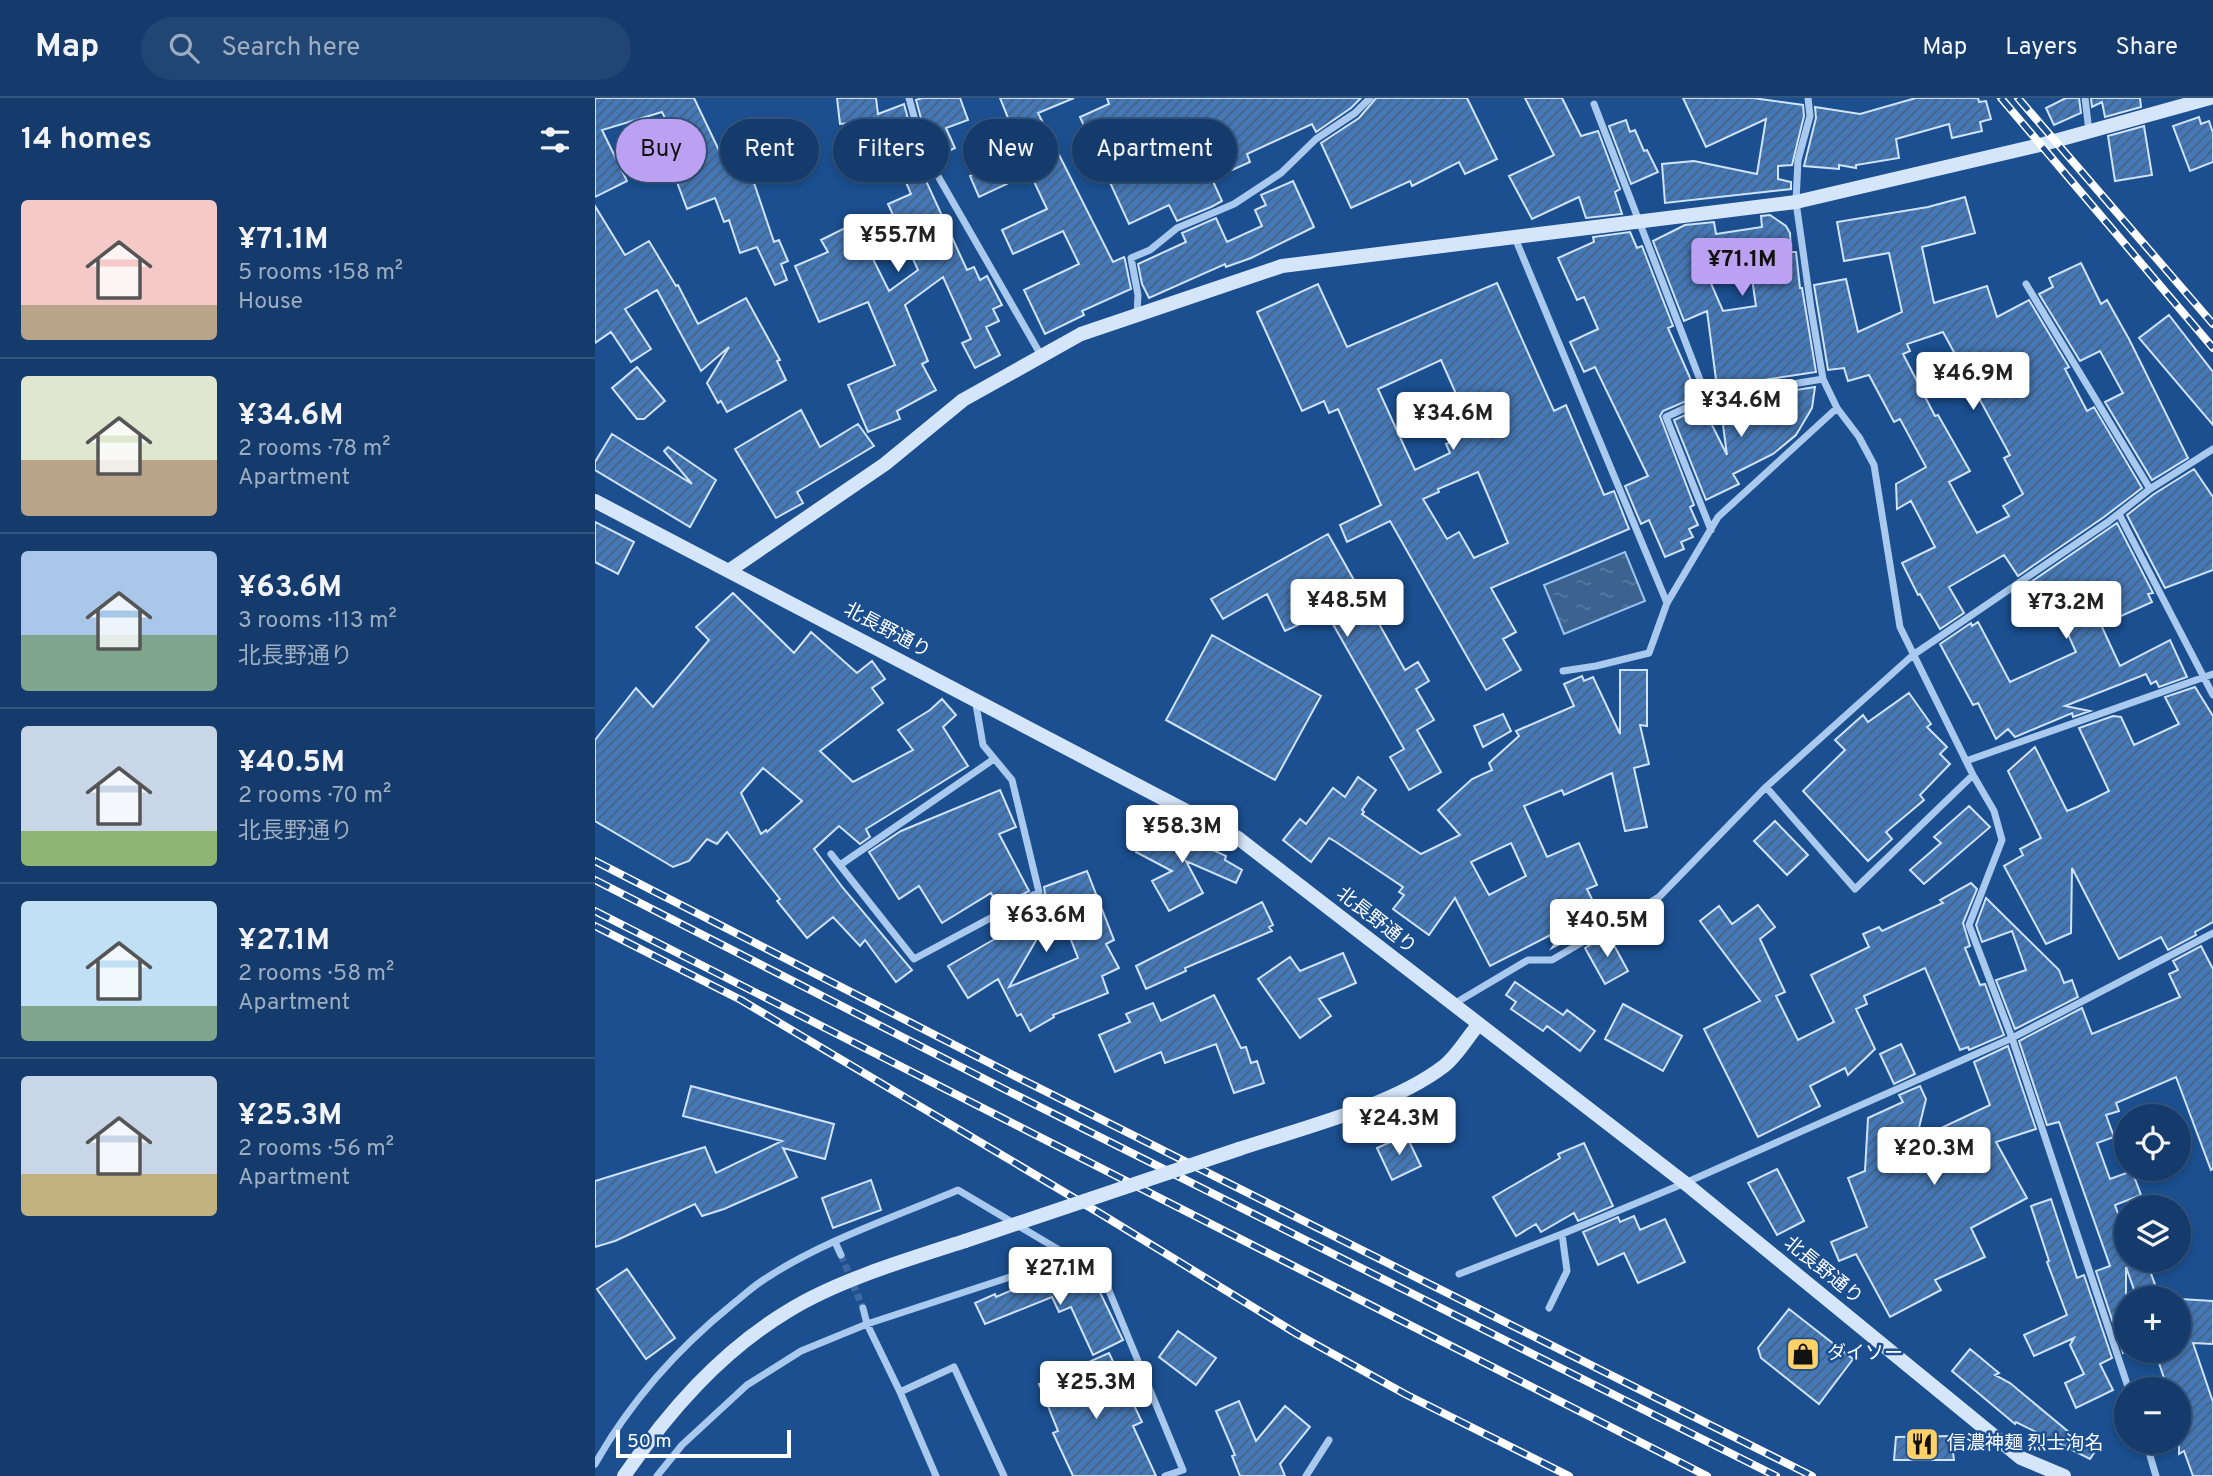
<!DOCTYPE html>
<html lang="en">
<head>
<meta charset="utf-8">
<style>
  body { margin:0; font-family:Overpass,"Noto Sans JP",sans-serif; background:#214673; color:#f1f3f6; height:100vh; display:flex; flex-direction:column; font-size:26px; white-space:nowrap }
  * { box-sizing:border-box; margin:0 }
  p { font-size:23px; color:#9dadc1 }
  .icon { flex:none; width:38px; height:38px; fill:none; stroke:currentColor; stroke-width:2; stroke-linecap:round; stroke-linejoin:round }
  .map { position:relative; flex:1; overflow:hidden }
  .side { display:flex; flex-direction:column; background:#143b6b; width:595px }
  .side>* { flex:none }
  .guide { position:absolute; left:21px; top:21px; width:665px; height:63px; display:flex; gap:14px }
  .fabs { position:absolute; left:1519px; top:1006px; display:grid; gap:14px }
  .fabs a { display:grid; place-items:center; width:77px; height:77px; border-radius:50%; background:#143b6b; box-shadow:0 4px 10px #0003,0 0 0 2px #33557e; font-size:35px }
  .scale { position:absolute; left:21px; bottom:18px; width:175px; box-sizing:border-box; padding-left:7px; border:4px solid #fff; border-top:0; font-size:19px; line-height:24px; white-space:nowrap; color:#fff; -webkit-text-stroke:5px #1b4f8f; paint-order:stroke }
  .price { position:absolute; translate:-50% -60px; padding:0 16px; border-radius:7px; background:#fff; color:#222; font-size:23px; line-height:46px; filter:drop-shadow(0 2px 4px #0008) }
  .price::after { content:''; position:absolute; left:50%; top:42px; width:21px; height:16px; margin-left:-10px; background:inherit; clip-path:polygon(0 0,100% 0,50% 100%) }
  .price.on { background:#bca0f2; color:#111 }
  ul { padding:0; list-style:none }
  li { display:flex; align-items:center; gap:21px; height:175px; padding:0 21px }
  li+li { border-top:2px solid #33557e }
  li span { display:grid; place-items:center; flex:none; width:196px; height:140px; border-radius:7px; color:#555 }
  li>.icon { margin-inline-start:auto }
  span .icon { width:84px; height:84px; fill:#fffc; stroke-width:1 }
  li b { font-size:30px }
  h2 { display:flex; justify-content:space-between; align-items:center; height:84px; padding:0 21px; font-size:30px }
  .chip { padding:0 24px; border-radius:32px; background:#143b6b; box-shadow:0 4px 10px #0003,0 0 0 2px #33557e; font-size:24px; line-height:63px }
  .chip.on { background:#bca0f2; color:#111 }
  header { display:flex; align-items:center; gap:42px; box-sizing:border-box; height:98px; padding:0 35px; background:#143b6b; border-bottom:2px solid #33557e }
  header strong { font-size:33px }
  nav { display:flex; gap:38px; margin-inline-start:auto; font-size:24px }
  .search { width:490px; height:63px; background:#214673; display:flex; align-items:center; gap:18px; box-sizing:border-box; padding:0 24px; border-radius:38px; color:#9dadc1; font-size:26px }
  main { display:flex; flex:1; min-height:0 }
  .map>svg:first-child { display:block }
  .water { fill:url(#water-ripples); stroke:#9cc4f0; stroke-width:2 }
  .building { fill:url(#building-hatch); stroke:#cfe3fa; stroke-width:2; fill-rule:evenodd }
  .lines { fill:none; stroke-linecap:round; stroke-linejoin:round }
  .street-tunnel { stroke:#3d69a0; stroke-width:7; stroke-dasharray:7 3.5; stroke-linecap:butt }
  .street { stroke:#a9c9ee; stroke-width:7 }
  .secondary { stroke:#d6e6fa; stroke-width:14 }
  .rail-casing { stroke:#fff; stroke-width:8 }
  .rail { stroke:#1b4f8f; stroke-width:5; stroke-dasharray:16; stroke-linecap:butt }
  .secondary-bridge { stroke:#d6e6fa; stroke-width:14 }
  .labels { text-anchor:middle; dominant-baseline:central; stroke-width:5; stroke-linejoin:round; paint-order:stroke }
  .street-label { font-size:19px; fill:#fff; stroke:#1b4f8f }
  .poi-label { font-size:19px; fill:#fff; stroke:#1b4f8f; text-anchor:start }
</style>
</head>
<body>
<header>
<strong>Map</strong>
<div class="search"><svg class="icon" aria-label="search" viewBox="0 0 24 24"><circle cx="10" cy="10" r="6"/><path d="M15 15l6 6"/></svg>Search here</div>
<nav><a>Map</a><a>Layers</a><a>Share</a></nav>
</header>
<main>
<section class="side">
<h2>14 homes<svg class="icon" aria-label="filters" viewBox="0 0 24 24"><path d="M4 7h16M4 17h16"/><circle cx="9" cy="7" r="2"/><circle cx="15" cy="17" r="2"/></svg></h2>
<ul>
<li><span style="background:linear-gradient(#f6c9c9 75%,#b9a48a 0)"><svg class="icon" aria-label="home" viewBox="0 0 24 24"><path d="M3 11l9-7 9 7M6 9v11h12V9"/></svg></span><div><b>¥71.1M</b><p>5 rooms · 158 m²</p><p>House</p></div></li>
<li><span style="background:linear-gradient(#dfe7d0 60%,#b9a48a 0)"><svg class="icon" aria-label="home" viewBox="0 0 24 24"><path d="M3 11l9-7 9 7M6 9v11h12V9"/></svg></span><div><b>¥34.6M</b><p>2 rooms · 78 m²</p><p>Apartment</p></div></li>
<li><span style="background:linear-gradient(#a9c7e8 60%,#7fa58c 0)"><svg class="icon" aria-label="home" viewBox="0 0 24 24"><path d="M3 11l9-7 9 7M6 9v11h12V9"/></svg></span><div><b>¥63.6M</b><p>3 rooms · 113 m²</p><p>北長野通り</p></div></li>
<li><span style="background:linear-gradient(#c9d6e8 75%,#8fb573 0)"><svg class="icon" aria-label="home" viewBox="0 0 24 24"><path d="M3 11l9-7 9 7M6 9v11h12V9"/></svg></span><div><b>¥40.5M</b><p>2 rooms · 70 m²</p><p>北長野通り</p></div></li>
<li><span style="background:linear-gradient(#bfe0f5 75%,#7fa58c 0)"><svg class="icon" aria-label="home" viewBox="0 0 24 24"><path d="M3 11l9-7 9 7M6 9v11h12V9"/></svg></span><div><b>¥27.1M</b><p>2 rooms · 58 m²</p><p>Apartment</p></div></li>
<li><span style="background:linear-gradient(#c9d6e8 70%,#c2b280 0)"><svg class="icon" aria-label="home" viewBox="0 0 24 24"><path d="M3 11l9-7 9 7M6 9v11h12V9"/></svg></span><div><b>¥25.3M</b><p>2 rooms · 56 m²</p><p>Apartment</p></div></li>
</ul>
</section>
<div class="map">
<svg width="1618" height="1378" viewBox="0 0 1618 1378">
  <defs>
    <pattern id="water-ripples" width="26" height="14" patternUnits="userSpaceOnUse" patternTransform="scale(1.75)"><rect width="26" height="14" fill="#3c6290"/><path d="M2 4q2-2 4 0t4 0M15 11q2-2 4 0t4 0" fill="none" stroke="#597aa1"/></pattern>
    <pattern id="building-hatch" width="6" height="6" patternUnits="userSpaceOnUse" patternTransform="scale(1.75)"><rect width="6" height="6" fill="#4478b7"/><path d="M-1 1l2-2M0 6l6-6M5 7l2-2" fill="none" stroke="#486282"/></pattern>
  </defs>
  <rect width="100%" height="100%" fill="#1b4f8f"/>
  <path class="water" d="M1030,454L1050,503L969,536L949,487Z"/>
  <path class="building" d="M0,0H99L131,67L137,61L157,79L179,144L184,142L193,163L186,166L192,182L180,187L162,149L145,155L134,122L129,124L120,100L92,111L79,76L94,70L67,14L7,32L32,83L0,99Z
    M242,0H281L283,16L309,6L322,54L331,69L326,72L372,172L379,169L385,182L392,178L407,207L398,211L404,223L391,229L405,257L380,270L367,245L376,241L348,179L310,207L333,263L327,266L341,292L302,313L305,321L273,334L253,287L300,267L273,204L224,224L200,168L233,154L226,142L260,125L294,193L323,172L293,106L316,96L298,54L267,57L263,24L245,26Z
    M327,0H365L373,22L351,30L360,50L339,60L334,50L321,2Z
    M405,0H479L443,15L518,164L529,159L530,162L536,191L487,213L489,217L450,236L429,192L484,166L468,133L418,156L407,132L452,111L435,75L384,99L375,78L424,54L419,43L422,42Z
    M512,0H766L756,10L721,34L717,26L652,56L655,64L617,81L627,103L616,109L582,123L574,107L534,126L485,19L514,6Z
    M781,0H872L902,61L870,76L864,64L817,88L815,83L756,110L726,45L764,20Z
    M930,0H967L986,38L1003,33L1025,91L1020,94L1027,116L991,120L984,99L937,121L914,78L959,57Z
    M1088,0H1158L1208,7L1209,18L1197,67L1183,68V81L1196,84V91L1070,105L1067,66L1099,63L1162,76L1171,21L1111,49Z
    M1321,0H1383L1384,4L1391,3L1396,21L1385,24L1387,33L1357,40L1354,26L1301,41L1304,60L1261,67V70L1244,67V71L1209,68L1221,20L1220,9L1265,16Z
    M1471,0H1484L1486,15L1459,27L1451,10Z
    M1496,0H1545L1546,9L1510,19L1507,4L1497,9Z
    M1604,19L1606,26L1614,23L1618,35V64L1595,73L1578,28Z
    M1031,22L1035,34L1040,32L1049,53L1052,52L1063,74L1036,86L1014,28Z
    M1549,28L1557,77L1520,83L1513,38Z
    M698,83L719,129L656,160L631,169L630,166L554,200L547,186L543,166L591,144L587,135L621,120L632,144L667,128L660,112L671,107L666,97Z
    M1370,99L1380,135L1327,149L1339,205L1392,188L1402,219L1434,202L1474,269L1470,271L1492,313L1499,309L1547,390L1509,419L1423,478L1409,457L1354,489L1369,515L1345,531L1325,496L1323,497L1307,465L1340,449L1316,403L1302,411L1301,386L1331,369L1305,321L1299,324L1274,277L1253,283L1249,270L1233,272L1219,187L1251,181L1263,234L1307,214L1294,155L1249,163L1242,124L1333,109ZM1348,234L1415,357L1409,360L1428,396L1408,408L1414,418L1382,435L1354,384L1375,373L1343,317L1340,318L1308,256L1315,253L1312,246Z
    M0,108L30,157L54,143L81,188L83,187L103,226L151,200L185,262L182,263L191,282L132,314L126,303L123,305L112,285L134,249L106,273L62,192L30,211L56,251L36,264L16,234L0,245Z
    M1175,117L1191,128L1195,135L1196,154H1201L1205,190H1207L1221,274L1122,289L1112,213L1089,223L1058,143L1090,127L1119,124L1121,136L1167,129L1166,118ZM1155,167L1161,208L1128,213L1111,174Z
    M1035,134L1042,150L1047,148L1078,228L1073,230L1103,298L1068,313L1065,318L1099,407L1095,409L1103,427L1094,431L1098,439L1086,444L1089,451L1070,459L1054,422L1046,426L1030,388L1053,378L1000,269L989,274L975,244L1003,231L989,199L982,202L963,160L999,144L998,139Z
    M1486,165L1506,206L1512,202L1534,241L1593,360L1557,382L1510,304L1528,295L1505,253L1485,263L1444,196L1458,189L1454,180Z
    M902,185L959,313L971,307L1009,397L1019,393L1034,431L896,490L921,534L908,541L926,572L891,592L795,423L752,444L745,427L786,407L743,311L734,315L729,303L707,313L662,214L723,186L752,249ZM846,262L878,334L851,346L855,355L820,372L783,291ZM883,374L913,445L879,460L864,434L852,441L828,401L844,394L843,391Z
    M1574,217L1618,274V327L1544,240Z
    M42,269L70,303L49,321H42L17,290Z
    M1220,289L1217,310L1201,337L1178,356L1138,376L1144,386L1111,402L1079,322L1108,309L1132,357L1128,327L1201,292Z
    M206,312L225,349L263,326L279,348L202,394L208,405L181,420L140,351Z
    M17,336L97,386L69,353L73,349L121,382L95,429L0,372V364Z
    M1599,371L1618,399V472L1570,490L1532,417L1559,396Z
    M0,424L39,444L23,476L0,464Z
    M1522,425L1558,495L1553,496L1557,504L1506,527L1525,568L1575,542L1592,579L1564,589L1561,583L1556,586L1551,576L1470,608L1495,613L1478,619L1477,615L1420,639L1413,631L1401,641L1383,605L1378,607L1345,546L1376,525L1377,528L1383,524L1415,584L1481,554L1459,505L1431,518L1421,496L1432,491L1430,488Z
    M733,436L764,491L777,484L786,500L774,508L810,572L823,564L834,583L821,591L839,622L822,632L846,674L814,692L795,659L809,651L731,514L690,533L672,496L628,521L616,501Z
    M138,495L199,555L216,534L262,575L277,563L290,581L277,590L288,605L225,653L258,684L318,652L303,632L335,612L347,601L361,617L348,629L373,668L271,731L275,739L265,746L244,728L219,751L248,790L317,872L301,884L270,842L265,848L238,819L212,840L182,803L185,801L132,734L122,746L112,741L94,763L78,769L0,723V642L41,590L58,609L114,542L101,529ZM168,670L207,703L172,734L171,732L166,736L146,695Z
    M617,537L726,598L680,682L571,622Z
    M1025,572H1052V628L1045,627L1054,666L1039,670L1052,729L1030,733L1017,675L969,697L967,692L929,708L952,759L984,745L1002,787L992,791L1008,824L984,839L983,837L957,850L971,829L895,868L860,800L834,837L798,811L809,797L804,794L808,789L741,744L734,740L716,764L688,742L705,721L711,726L738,690L750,699L763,679L781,692L767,712L769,714L767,716L826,756L865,737L843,712L877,681L897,672L894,665L924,638L921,633L979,608L969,586L987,578L989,583L998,579L1025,636ZM916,745L931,778L894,797L876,764Z
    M1600,589L1618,618V824L1600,834L1601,837L1573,852L1566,839L1524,861L1477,770L1476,835L1451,846L1409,768L1428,757L1425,751L1446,740L1413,673L1440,649L1472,713L1482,709L1514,693L1484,630L1518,618L1526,619L1539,647L1584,626L1570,599Z
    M1314,595L1336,626L1332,629L1352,649L1345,656L1355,666L1325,697L1329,702L1291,734L1297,741L1273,763L1208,693L1250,652L1240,642L1268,617L1273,624Z
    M908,616L916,633L888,649L879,628Z
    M405,692L421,729L404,736L434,793L404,809L396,795L347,825L324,788L304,801L274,754L306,733Z
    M1374,708L1395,729L1329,786L1315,772L1346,745L1339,739Z
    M1180,723L1213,757L1192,777L1159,743Z
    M557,724L604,749L605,746L631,758L630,762L647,772L641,785L591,763L608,795L574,813L557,783L577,773L541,754Z
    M492,773L519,842L511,846L524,870L507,878L513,895L458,917L459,919L435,933L426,916L422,918L403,881L373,900L353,868L417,831L410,819L447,799L450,795L449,789ZM462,806L483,860L414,889Z
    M1376,785L1382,791L1368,825L1375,848L1370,850L1385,887L1390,886L1409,937L1374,952L1373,949L1365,952L1330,870L1269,898L1272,906L1261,911L1280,951L1253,977L1250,970L1215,988L1225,1008L1163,1039L1109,931L1165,903L1105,823L1124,808L1137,826L1163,807L1180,829L1165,841L1190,894L1181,898L1203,942L1239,924L1216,877L1274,849L1268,836L1284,829L1287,833L1348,805L1345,802Z
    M1391,800L1464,872L1469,885L1477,882L1483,899L1420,931L1401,882L1431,872L1417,833L1387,844L1381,827Z
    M667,804L678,827L674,829L677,833L590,870L591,873L551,891L541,868Z
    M1013,836L1033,873L1010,886L990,850Z
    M1606,848L1618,871V1071L1616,1072L1581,979L1521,1005L1524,1013L1511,1017L1519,1039L1502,1045L1515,1081L1537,1073L1546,1097L1520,1107L1531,1138V1162H1551L1565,1200H1542L1531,1169V1254L1528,1255L1501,1173L1515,1168L1464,1024L1452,1027L1424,943L1487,910L1497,936L1585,899L1574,876L1583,872L1578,863Z
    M748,855L761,885L724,901L736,918L705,940L663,881L695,859L705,873Z
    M920,884L968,917L972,912L1000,933L985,953L952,928L948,933L916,911L921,904L911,897Z
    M619,897L646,950L651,949L656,965L662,963L669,985L639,995L621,946L570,965L566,954L520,974L504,937L535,924L531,916L558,905L566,923Z
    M1028,906L1087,938L1068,973L1010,941Z
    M1306,946L1320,976L1299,986L1285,956Z
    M1413,948L1441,1031L1401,1044L1432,1100L1376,1130L1390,1159L1340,1182L1346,1192L1295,1219L1261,1156L1244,1163L1236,1144L1272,1129L1253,1080L1270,1073L1273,1020L1308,1004L1304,997L1325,988L1331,1001L1321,1042L1395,1007L1379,964Z
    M96,988L239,1026L230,1061L188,1050L202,1079L129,1111L107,1118L100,1106L20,1143L0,1149V1083L110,1049L121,1075L187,1043L88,1018Z
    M811,1037L826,1068L797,1082L782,1050Z
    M989,1045L1018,1108L983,1123L979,1115L946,1134L941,1126L921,1138L898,1099L965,1060L963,1056Z
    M1182,1071L1209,1123L1182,1137L1153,1085Z
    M276,1082L286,1112L238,1130L227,1100Z
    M1456,1101L1482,1180L1489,1177L1517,1260L1505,1266L1518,1292L1481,1310L1470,1285L1489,1276L1475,1247L1479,1240L1439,1258L1429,1237L1472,1217L1452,1164L1454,1163L1436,1108Z
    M1039,1118L1045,1132L1070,1121L1090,1164L1043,1185L1029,1155L1003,1167L988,1134L1023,1119L1025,1124Z
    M472,1169L481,1191L500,1184L528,1242L498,1257L476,1209L464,1214L457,1199L390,1226L380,1205L400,1196L401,1199Z
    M32,1171L80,1240L51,1261L2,1191Z
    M1585,1201L1618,1203V1246L1598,1245L1618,1304V1378H1598L1589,1353L1584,1356V1292H1573L1560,1253H1584Z
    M1194,1211L1258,1261L1224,1306L1166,1260L1163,1250Z
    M583,1233L621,1260L601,1287L564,1259Z
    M1375,1251L1404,1275L1400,1277L1415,1285L1499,1355L1495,1361L1421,1324L1420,1326L1357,1273Z
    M514,1255L547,1324L538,1328L561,1378H478L458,1335L463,1333L444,1286Z
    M644,1303L661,1343L690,1308L715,1329L685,1366L690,1378H645L637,1358L640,1357L621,1313Z
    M1356,1338L1359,1362H1299L1301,1339Z"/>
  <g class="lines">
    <path class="street-tunnel" d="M246,1157L268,1210"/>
    <path class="street" d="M314,0L328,52L447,259
      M1213,0L1215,18L1203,62L1201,104L1216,210L1228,281L1242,310L1264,339L1279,367L1305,529L1378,677L1399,713L1407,742L1374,827L1417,940L1534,1292
      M1490,0L1494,33
      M999,6L1112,300L1228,281
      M920,140L1072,505
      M1431,186L1555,391
      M542,217L543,197L536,160L555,152L582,130L639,106L686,75L721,41L760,15L775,0
      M1112,300L1071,319L1116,432
      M1524,416L1618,597
      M968,573L1001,568L1054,555L1072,505L1123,419L1242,310
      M1371,663L1618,576
      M1378,677L1260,791L1171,689L1318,557L1513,424L1555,391L1618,351
      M236,756L319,861L444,794L417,682L388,647L380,601
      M245,767L399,661
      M857,907L933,862H957L1064,799L1171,689
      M240,1144L246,1157
      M864,1176L967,1136L1090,1085L1417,940L1618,835
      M268,1210L272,1226L305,1294L341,1378
      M954,1210L972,1173L967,1136
      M305,1294L359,1269L409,1378
      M1551,1344L1561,1378
      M0,1366C35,1304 83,1250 139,1205C150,1196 161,1186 173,1179C228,1143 302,1118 363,1092L476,1159L510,1183L588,1372L570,1378
      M62,1378L87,1347L152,1287L206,1253L272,1226L476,1159
      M711,1378L734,1342"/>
    <path class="secondary" d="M0,403L643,740L1090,1085L1426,1360L1469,1378
      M135,472L290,366L368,302L486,236L687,168L1201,104L1445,47L1615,0
      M644,1051C707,1030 797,1008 849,968C862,958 872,940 883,927
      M29,1378C73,1314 125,1254 193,1213C243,1182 314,1161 370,1143"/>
    <g class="rail-casing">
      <path id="rail" d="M1406,0L1618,250
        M1423,0L1618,226
        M0,763L418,977L1217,1378
        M0,782L411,992L1181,1378
        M0,813L1112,1378
        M0,828L146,902L506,1116L702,1236L810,1296L974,1378"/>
    </g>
    <use href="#rail" class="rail"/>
    <path class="secondary-bridge" d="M370,1143L644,1051"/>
  </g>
  <defs>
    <g id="shop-square" transform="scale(1.75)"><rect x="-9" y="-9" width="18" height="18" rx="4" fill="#ffd166" stroke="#1b4f8f"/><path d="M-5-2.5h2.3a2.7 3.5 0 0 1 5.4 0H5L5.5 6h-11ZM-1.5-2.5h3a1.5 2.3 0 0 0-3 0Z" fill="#111"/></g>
    <g id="restaurant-square" transform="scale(1.75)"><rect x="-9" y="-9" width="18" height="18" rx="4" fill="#ffd166" stroke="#1b4f8f"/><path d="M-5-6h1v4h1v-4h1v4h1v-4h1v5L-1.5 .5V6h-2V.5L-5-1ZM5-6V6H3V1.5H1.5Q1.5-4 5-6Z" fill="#111"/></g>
  </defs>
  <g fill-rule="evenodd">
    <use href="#shop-square" x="1208" y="1256"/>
    <use href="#restaurant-square" x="1327" y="1346"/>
  </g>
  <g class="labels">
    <g class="street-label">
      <text transform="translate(292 533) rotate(28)">北長野通り</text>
      <text transform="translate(781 823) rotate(38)">北長野通り</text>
      <text transform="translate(1228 1173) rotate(39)">北長野通り</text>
    </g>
    <g class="poi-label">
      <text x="1232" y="1256">ダイソー</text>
      <text x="1352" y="1346">信濃神麺 烈士洵名</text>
    </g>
  </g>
</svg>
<div class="fabs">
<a><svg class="icon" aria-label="locate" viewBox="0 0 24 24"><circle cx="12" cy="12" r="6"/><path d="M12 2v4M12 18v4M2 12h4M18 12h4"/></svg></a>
<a><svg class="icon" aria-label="layers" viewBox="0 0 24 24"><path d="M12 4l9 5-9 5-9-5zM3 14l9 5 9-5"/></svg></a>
<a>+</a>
<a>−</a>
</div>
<div class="scale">50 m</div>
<b class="price" style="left:303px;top:176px">¥55.7M</b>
<b class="price on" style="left:1147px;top:200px">¥71.1M</b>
<b class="price" style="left:1378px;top:314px">¥46.9M</b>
<b class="price" style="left:1146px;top:341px">¥34.6M</b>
<b class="price" style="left:858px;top:354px">¥34.6M</b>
<b class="price" style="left:752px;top:541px">¥48.5M</b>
<b class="price" style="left:1471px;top:543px">¥73.2M</b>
<b class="price" style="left:587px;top:767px">¥58.3M</b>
<b class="price" style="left:451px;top:856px">¥63.6M</b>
<b class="price" style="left:1012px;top:861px">¥40.5M</b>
<b class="price" style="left:804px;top:1059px">¥24.3M</b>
<b class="price" style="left:1339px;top:1089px">¥20.3M</b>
<b class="price" style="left:465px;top:1209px">¥27.1M</b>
<b class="price" style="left:501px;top:1323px">¥25.3M</b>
<div class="guide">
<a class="chip on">Buy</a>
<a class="chip">Rent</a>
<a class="chip">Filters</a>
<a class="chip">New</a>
<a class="chip">Apartment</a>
</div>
</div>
</main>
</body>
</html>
